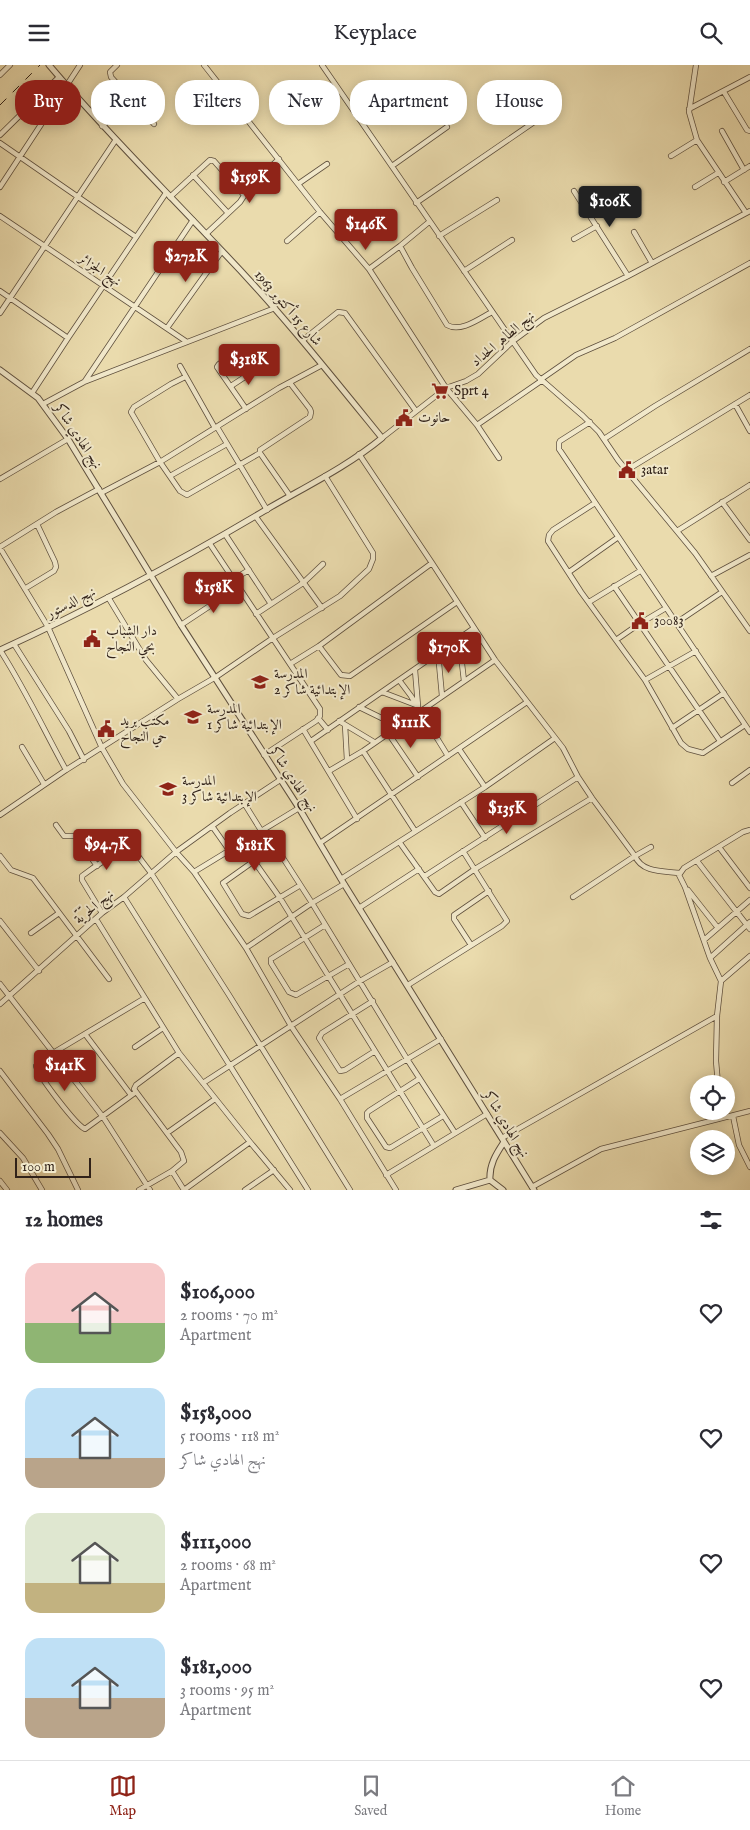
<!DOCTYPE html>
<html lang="en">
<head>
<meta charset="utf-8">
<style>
  body { margin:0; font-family:"IM FELL English",Amiri,serif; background:#f2f2f3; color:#2b2b33; height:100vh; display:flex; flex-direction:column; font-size:19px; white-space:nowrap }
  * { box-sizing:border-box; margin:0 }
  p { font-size:16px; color:#7c7c81 }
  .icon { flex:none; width:28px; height:28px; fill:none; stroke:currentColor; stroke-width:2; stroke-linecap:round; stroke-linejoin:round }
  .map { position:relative; height:1125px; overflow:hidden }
  .sheet { display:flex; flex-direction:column; background:#fff; flex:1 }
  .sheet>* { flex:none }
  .guide { position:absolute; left:15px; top:15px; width:720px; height:45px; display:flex; gap:10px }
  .controls { position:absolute; left:690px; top:1010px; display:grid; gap:10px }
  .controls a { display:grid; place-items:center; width:45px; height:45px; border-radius:50%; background:#fff; box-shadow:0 2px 12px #0003; font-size:25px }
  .scale { position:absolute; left:15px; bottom:12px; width:76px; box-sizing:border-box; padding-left:5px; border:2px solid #312219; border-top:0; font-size:14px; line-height:18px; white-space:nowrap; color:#312219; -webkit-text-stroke:4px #f1e8ca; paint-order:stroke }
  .price { position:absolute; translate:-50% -42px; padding:0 11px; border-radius:5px; background:#8f2418; color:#fff; font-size:16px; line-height:32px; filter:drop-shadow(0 1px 2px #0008) }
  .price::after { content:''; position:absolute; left:50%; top:30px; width:15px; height:11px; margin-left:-8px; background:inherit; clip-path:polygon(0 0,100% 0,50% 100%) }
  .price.current { background:#222; color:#fff }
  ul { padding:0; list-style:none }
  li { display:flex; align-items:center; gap:15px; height:125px; padding:0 25px }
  li span { display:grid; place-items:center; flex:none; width:140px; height:100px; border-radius:15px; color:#555 }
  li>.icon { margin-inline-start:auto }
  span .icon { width:60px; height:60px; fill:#fffc; stroke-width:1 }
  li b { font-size:21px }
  h2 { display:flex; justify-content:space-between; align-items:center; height:60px; padding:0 25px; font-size:21px }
  .tag { padding:0 18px; border-radius:20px; background:#fff; box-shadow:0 2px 12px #0003; font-size:18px; line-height:45px }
  .tag.current { background:#8f2418; color:#fff }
  header { display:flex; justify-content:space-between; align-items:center; height:65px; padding:0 25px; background:#fff; font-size:22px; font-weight:600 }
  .tab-bar { display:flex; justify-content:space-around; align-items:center; height:70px; border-top:1px solid #e1e1e2; background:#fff; font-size:14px; color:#7c7c81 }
  .tab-bar a { display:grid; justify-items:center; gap:2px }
  .tab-bar .current { color:#8f2418 }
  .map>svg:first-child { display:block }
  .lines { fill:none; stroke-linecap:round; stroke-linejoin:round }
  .minor-casing { stroke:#5f503e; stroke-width:6 }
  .tertiary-casing { stroke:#5f503e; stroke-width:7 }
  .minor { stroke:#f1e8ca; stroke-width:4.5 }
  .tertiary { stroke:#f1e8ca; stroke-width:5 }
  .rail { stroke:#312219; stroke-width:1; stroke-dasharray:9 9; stroke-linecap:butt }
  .labels { text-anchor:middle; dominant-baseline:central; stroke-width:4; stroke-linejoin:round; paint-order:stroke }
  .street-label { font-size:14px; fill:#312219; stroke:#f1e8ca }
  .poi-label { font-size:14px; fill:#312219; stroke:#f1e8ca; text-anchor:start }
</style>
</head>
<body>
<header><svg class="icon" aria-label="menu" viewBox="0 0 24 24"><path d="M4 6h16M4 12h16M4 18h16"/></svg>Keyplace<svg class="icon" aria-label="search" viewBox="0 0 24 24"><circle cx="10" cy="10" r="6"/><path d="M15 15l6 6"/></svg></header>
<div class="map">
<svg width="750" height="1125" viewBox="0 0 750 1125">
  <rect width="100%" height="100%" fill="#eadbad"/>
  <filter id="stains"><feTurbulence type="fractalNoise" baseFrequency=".004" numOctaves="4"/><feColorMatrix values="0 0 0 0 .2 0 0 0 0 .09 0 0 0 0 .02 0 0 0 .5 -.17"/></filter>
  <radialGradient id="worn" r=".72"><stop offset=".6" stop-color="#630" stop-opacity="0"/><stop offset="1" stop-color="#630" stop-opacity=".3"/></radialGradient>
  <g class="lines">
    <g class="minor-casing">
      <path id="minor" d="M117,0L110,7L111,12L154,59
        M204,0L320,147L369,204L446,323L477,360L499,393
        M322,0L536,310L583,351L599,367L618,395L695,488L750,566
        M696,0L689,47L697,75
        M0,10L10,0
        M724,27L747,65L750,66
        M689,44L750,12
        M102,61L145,23
        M722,66L744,105
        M0,70L59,12
        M0,78L136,172
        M671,91L697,75L746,148
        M392,101L447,62
        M193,110L228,148
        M724,117L750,101
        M298,119L327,99
        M0,122L80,0
        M695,122L718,108
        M574,126L628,211
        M170,132L210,95L214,96L244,130
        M416,138L556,42
        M0,151L187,277
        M634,167L652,198
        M206,169L240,137L251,120L279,94
        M439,171L497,135
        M574,174L597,161
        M287,176L320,147
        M400,181L412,203L447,260C461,268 480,253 492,247
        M369,204L400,181L429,157
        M464,206L512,175
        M0,226L68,273
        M0,248L115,76
        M167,263L222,186
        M303,275L338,247L345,248L416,346
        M234,289L219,299L217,302L246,344
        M180,301L215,363
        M185,312L171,319L134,342L131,347L160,397L180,426L187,430L260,388V385L310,352L311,347L310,344L290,318
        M540,315L576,290L615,273L750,198
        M85,316L193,155
        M231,321L257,304
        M32,328L68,273L166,128
        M43,339L84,317L275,243
        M735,339L750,366
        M590,357L560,376L559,378V384L750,667
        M477,360L541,316
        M217,362L267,445
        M382,373L446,323L466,316L478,309L513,276L544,253L628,211L750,146
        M604,374L655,341L750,284
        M260,388L290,431
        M359,389L432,498L495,595L563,683L578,712L592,733L635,791C642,808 664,806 680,808
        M627,405L750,330
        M170,411L227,379
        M0,414L68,374
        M101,428L160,397L279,323L322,300
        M722,437L750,475
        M595,438L553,465L549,470L548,476L581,527L645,615L681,678L688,684L703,688L745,660
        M256,452L322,543
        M677,466L750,420
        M225,469L271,539
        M210,479L320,644V651L316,656L264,690
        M0,482L56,447L99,424
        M0,483L48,562L102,683L123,719L176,787L194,807L246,883L291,961L340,1034L396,1125
        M569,507L617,473
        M711,511L750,490
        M232,515L249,505
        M614,521L720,676
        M26,523L54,506L56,502L55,497L37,459
        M108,532L146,595L178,634
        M589,537L640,506
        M256,549L303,518L323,499
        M676,558L722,527
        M181,560L237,523
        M459,573L464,616
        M616,575L639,559L666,543
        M14,579L69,666L84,695
        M319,581L341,610L350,611L457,537
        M0,585C25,624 44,665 66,705
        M438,588L442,631
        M290,599L319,581L432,498
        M415,605L418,641
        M399,615L411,631L448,691
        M645,615L696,586
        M382,627L416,640
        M359,642L398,661
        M318,653L328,665
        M339,656L374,677
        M345,660L347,695
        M672,663L724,628
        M303,664L357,754
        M388,668L418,712
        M311,676L474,563
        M22,682L44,719
        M459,684L485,722
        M363,686L415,766
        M329,706L363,686L495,595
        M732,718L750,705
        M461,737L485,773
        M244,738L262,767
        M0,750L66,705L178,634L216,612L273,573L340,531L369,504L373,494V488L325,411
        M56,760L64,771H76L97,801
        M212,761L229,785
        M265,765L312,838L407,994L455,1068
        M245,776L257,795
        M320,778L527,637
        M400,778L435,827L439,829L475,804L592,733
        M719,782L750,823
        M276,784L254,796L223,818L242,849L249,851L299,821
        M0,791L11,805L33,813L109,914
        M254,796L280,833L434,1081
        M697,796L750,864
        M194,807L299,743
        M425,811L578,712
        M341,814L485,722L555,673
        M688,825L718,863
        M124,832L308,1125
        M573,832L635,791L651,782
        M359,843L419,804
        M102,848L82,815V811C91,804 121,783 132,783L151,808L229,930L350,1125
        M96,854L179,988L250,1077L290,1125
        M0,856L39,906
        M325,860L271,894V898L289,927L296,930L349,899
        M31,868L59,848
        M704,875L750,835
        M471,880L454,854V850L489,826
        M246,883L312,838L344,819
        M710,893L750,857
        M721,916L750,891
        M0,919L103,1052L150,1125
        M408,920L502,861L507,856L463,786
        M373,936L322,968L319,973L340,1006L345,1005L375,986
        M0,939L102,848L124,832L176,787L230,748L280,715
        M85,969L131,1030
        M135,982L163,963
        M0,1006L48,1069L58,1084L78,1125
        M419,1014L369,1046L367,1048V1053L386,1082L390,1083L443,1051
        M203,1018L360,916L393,897
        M718,1019L716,996L717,951L721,916L710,893L685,822L679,810L684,803L743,767L750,765
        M136,1027L85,1064C76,1060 39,1012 36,1001L53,988L145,933
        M340,1034L441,974
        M719,1046V1054
        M733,1051L739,1080L750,1102
        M0,1068L23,1093L42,1125
        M167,1068L215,1034
        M502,1073L717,951
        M172,1106L184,1125L250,1077
        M386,1110L487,1049
        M0,1116L7,1125
        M532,1122L601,1084L750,1046
        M139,1125L172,1106L184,1096L181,1087L134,1024L136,1020L179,988
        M245,1125L274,1105"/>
    </g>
    <g class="tertiary-casing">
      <path id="tertiary" d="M0,305L38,333L68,374L181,560L299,743L341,814L534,1125
        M0,585C92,543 182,495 269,443C307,421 348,401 382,373C330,309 279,245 222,186C164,124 104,65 49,0
        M456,1125L490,1115
        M503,1125L490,1115C489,1100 496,1089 504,1077"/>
    </g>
    <use href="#minor" class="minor"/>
    <use href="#tertiary" class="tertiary"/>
    <path class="rail" d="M0,40L40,0"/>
  </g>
  <defs>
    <g id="supermarket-bare" transform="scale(1.35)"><path d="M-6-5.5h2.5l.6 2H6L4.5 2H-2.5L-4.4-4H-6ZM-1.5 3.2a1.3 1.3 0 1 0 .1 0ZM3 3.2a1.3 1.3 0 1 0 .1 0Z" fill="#8f2418" stroke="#f1e8ca" stroke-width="2.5" paint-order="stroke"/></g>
    <g id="civic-bare" transform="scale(1.35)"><path d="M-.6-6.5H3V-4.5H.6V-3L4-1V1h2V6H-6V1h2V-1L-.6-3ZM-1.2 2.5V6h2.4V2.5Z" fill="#8f2418" stroke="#f1e8ca" stroke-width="2.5" paint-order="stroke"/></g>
    <g id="school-bare" transform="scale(1.35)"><path d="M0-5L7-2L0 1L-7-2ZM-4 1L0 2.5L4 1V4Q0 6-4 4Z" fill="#8f2418" stroke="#f1e8ca" stroke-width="2.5" paint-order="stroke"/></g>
  </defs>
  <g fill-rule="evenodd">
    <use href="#supermarket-bare" x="440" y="326"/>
    <use href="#civic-bare" x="404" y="353"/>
    <use href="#civic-bare" x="627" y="405"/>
    <use href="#civic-bare" x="640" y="556"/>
    <use href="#civic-bare" x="92" y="574"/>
    <use href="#school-bare" x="260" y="617"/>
    <use href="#school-bare" x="193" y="652"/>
    <use href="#civic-bare" x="106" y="664"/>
    <use href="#school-bare" x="168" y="724"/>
  </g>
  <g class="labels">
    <g class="street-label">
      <text transform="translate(100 205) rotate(34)">نهج الجزائر</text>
      <text transform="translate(288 243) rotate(49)">شارع 15 أكتوبر 1963</text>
      <text transform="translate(503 274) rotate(-40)">نهج الطاهر الحداد</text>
      <text transform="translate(78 371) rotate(57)">نهج الهادي شاكر</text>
      <text transform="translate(71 538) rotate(-27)">نهج الدستور</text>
      <text transform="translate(293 714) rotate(57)">نهج الهادي شاكر</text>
      <text transform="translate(94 842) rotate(-39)">نهج الحرّيّة</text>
      <text transform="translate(506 1059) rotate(59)">نهج الهادي شاكر</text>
    </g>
    <g class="poi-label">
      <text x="454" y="326">Sprt 4</text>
      <text x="418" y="353">حانوت</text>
      <text x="641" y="405">3atar</text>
      <text x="654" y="556">30083</text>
      <text x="106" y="566">دار الشباب<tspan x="106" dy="16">بحي النجاح</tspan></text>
      <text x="274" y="609">المدرسة<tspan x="274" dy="16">الإبتدائية شاكر 2</tspan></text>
      <text x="207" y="644">المدرسة<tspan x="207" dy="16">الإبتدائية شاكر 1</tspan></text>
      <text x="120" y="656">مكتب بريد<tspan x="120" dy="16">حي النجاح</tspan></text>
      <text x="182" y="716">المدرسة<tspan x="182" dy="16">الإبتدائية شاكر 3</tspan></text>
    </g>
  </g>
  <rect width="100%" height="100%" filter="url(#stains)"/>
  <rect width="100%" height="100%" fill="url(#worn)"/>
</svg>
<div class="controls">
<a><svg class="icon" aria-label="locate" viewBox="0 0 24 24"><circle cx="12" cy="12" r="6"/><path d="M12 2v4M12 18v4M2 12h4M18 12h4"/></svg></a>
<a><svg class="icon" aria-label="layers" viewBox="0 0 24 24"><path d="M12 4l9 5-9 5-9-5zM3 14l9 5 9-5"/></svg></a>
</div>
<div class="scale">100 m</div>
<b class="price" style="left:250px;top:139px">$159K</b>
<b class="price current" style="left:610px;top:163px">$106K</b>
<b class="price" style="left:366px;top:186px">$146K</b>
<b class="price" style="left:186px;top:218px">$272K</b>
<b class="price" style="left:249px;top:321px">$318K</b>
<b class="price" style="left:214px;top:549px">$158K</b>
<b class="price" style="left:449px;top:609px">$170K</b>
<b class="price" style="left:411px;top:684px">$111K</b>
<b class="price" style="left:507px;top:770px">$135K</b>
<b class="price" style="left:107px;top:806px">$94.7K</b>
<b class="price" style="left:255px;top:807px">$181K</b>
<b class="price" style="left:65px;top:1027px">$141K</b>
<div class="guide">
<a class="tag current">Buy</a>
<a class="tag">Rent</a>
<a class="tag">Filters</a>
<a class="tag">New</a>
<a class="tag">Apartment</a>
<a class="tag">House</a>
</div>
</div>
<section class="sheet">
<h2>12 homes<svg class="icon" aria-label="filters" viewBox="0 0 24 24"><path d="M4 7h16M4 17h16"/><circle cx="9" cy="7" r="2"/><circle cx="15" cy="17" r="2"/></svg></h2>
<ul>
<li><span style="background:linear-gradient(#f6c9c9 60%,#8fb573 0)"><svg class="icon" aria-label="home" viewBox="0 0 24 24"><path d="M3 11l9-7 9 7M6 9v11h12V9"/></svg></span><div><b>$106,000</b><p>2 rooms · 70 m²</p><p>Apartment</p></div><svg class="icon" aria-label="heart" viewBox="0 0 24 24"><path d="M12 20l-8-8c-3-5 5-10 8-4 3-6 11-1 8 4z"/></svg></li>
<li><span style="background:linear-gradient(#bfe0f5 70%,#b9a48a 0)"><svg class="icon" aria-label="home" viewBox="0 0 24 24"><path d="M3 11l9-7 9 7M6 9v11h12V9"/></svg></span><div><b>$158,000</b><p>5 rooms · 118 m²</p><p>نهج الهادي شاكر</p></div><svg class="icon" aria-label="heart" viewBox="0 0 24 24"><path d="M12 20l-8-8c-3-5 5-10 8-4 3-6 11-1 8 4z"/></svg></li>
<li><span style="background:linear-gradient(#dfe7d0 70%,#c2b280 0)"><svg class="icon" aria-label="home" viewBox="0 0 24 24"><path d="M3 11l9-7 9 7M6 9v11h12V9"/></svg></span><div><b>$111,000</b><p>2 rooms · 68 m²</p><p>Apartment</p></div><svg class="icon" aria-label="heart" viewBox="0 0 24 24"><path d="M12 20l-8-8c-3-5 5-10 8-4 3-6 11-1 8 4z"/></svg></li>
<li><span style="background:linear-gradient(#bfe0f5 60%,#b9a48a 0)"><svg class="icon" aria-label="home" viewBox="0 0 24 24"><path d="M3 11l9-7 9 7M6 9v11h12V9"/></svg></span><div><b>$181,000</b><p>3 rooms · 95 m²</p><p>Apartment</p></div><svg class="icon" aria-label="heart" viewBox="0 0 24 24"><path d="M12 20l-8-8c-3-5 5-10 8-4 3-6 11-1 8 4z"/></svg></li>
</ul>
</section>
<nav class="tab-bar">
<a class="current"><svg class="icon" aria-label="map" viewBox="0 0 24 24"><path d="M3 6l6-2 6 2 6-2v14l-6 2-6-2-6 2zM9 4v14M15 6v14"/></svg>Map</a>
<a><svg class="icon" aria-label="saved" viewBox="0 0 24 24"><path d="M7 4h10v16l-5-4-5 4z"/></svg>Saved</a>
<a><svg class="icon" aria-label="home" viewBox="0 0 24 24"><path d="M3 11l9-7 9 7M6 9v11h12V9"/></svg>Home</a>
</nav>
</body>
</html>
